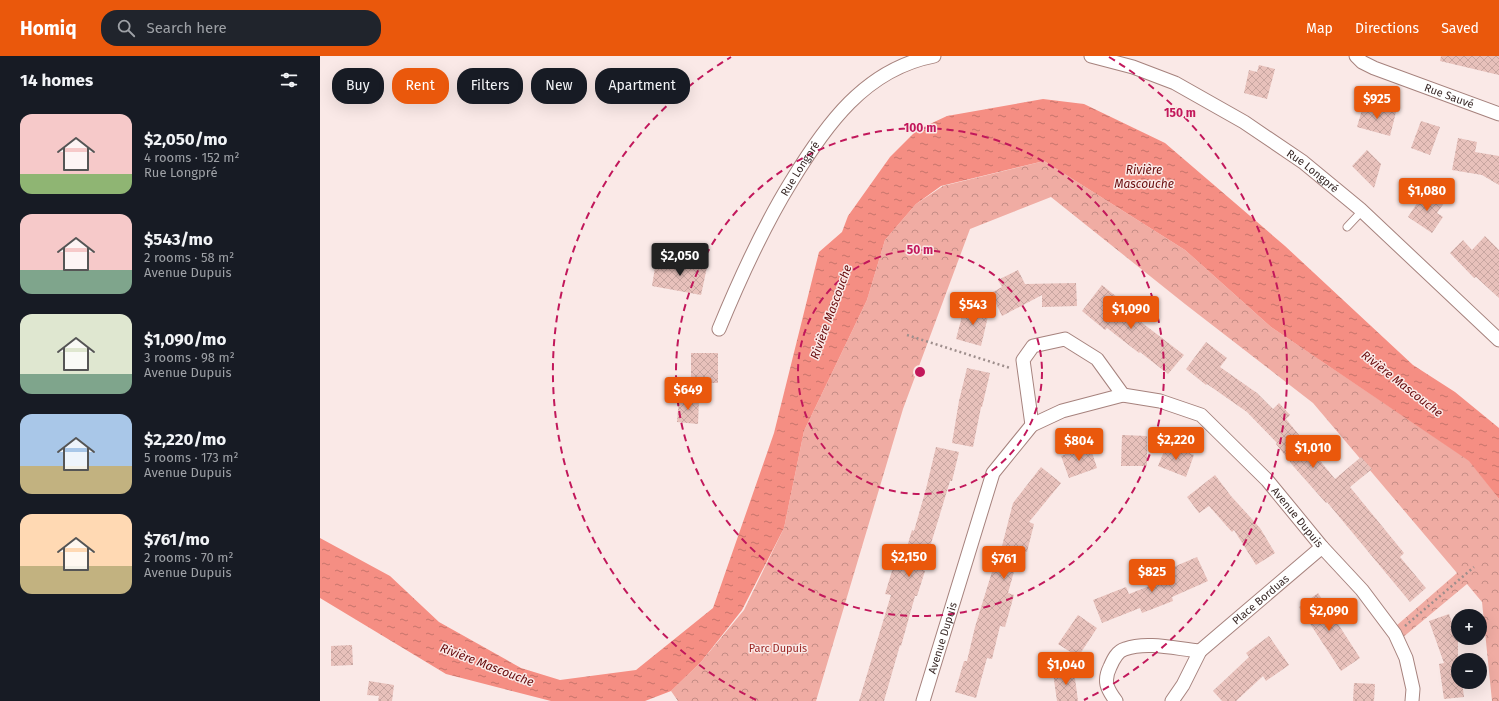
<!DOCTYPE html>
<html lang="en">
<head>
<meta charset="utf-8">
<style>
  body { margin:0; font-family:"Fira Sans",sans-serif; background:#20242c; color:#f1f3f6; height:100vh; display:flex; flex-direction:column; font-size:15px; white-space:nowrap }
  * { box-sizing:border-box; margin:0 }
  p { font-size:13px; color:#9ea1a6 }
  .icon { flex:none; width:22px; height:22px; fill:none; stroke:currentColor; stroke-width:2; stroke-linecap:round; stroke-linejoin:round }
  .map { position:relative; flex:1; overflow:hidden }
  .side { display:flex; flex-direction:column; background:#171b24; width:320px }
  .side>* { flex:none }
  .top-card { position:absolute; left:12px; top:12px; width:380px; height:36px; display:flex; gap:8px }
  .fabs { position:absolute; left:1131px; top:553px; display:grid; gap:8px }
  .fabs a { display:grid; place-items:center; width:36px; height:36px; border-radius:50%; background:#171b24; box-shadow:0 4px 16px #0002; font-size:20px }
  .price { position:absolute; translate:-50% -34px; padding:0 9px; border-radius:4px; background:#ea580c; color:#fff; font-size:13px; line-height:26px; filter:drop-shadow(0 1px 2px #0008) }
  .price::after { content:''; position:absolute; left:50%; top:24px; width:12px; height:9px; margin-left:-6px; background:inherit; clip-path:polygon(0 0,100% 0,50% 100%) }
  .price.on { background:#222; color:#fff }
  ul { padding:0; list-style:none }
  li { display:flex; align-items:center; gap:12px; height:100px; padding:0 20px }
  li span { display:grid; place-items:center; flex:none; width:112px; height:80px; border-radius:12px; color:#555 }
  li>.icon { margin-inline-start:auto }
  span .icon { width:48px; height:48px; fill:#fffc; stroke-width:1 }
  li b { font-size:17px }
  h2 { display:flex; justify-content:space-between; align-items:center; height:48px; padding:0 20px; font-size:17px }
  .chip { padding:0 14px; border-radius:16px; background:#171b24; box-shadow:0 4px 16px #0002; font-size:14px; line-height:36px }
  .chip.on { background:#ea580c; color:#fff }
  header { display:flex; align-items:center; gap:24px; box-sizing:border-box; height:56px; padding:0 20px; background:#ea580c; color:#fff }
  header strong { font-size:19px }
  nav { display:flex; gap:22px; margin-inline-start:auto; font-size:14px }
  .search { width:280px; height:36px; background:#20242c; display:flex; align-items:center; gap:10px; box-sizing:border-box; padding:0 14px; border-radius:16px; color:#9ea1a6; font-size:15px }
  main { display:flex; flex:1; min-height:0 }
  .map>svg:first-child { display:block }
  .forest { fill:url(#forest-crowns) }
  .water { fill:url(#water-ripples) }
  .building { fill:url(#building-cross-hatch) }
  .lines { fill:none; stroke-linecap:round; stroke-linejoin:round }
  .lane-casing { stroke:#a6827d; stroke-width:9 }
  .street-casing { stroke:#a6827d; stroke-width:15 }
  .path { stroke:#9e8e8c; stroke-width:2.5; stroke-dasharray:2 3; stroke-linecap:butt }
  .lane { stroke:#fff; stroke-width:7 }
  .street { stroke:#fff; stroke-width:13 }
  .ring { fill:none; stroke:#c2185b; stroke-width:2; stroke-dasharray:7 5 }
  .labels { text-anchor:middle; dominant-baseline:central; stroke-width:3; stroke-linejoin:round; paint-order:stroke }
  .street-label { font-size:11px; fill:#3a2b29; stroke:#fae9e7 }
  .park-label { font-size:11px; fill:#971f1d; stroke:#fae9e7 }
  .water-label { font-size:12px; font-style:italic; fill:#680b0c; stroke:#fae9e7 }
  .centre { fill:#c2185b; stroke:#fae9e7; stroke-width:2 }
  .ring-label { font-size:12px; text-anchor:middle; font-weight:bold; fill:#c2185b; stroke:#fae9e7; stroke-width:3; stroke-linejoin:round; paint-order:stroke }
</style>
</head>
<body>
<header>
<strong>Homiq</strong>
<div class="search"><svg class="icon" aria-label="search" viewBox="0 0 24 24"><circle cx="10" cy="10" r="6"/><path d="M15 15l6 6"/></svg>Search here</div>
<nav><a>Map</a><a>Directions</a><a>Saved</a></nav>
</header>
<main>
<section class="side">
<h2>14 homes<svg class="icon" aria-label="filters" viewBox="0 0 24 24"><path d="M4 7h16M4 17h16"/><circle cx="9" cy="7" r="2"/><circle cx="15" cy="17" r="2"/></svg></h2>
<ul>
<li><span style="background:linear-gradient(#f6c9c9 75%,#8fb573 0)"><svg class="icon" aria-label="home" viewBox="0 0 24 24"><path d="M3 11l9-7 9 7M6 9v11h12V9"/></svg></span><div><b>$2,050/mo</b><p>4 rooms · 152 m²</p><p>Rue Longpré</p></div></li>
<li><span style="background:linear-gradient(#f6c9c9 70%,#7fa58c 0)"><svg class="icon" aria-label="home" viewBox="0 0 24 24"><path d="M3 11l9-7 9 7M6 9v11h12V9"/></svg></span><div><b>$543/mo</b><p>2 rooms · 58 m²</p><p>Avenue Dupuis</p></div></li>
<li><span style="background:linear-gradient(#dfe7d0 75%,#7fa58c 0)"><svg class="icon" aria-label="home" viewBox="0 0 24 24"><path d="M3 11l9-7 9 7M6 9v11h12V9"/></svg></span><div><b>$1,090/mo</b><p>3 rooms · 98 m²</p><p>Avenue Dupuis</p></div></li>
<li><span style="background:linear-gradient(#a9c7e8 65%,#c2b280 0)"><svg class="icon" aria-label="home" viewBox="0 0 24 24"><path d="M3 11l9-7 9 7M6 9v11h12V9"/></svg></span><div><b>$2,220/mo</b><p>5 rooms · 173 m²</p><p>Avenue Dupuis</p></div></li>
<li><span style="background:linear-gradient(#ffd9b3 65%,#c2b280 0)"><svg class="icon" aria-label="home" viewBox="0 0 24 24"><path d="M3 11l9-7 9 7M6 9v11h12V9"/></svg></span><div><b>$761/mo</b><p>2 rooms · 70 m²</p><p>Avenue Dupuis</p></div></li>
</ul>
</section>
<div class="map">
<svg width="1179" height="645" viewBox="0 0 1179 645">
  <defs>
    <pattern id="forest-crowns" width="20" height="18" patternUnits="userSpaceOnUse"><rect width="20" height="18" fill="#f0aca3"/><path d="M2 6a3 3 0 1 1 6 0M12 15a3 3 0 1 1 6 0" fill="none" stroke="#c38c85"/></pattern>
    <pattern id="water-ripples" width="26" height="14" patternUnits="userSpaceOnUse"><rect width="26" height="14" fill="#f58e83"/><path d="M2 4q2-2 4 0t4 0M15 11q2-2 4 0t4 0" fill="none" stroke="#c7746b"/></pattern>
    <pattern id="building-cross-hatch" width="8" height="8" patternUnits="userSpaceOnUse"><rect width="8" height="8" fill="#e8c1bb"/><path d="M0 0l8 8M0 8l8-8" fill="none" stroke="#c8a6a1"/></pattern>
  </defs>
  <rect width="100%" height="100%" fill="#fae9e7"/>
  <path class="forest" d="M724,105L865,194L951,271L1150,405L1179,443V645H1172L1162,546L1147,528L1082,582L1076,570L1137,517L993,347L865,248L731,141L650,173L583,353L496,645H358L351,635L381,606L424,554L464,472L484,375L547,244L565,184L596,148L623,130Z"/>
  <path class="water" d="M723,43L764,48L845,87L965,190L1093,309L1135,336L1179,372V443L1149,405L951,271L865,194L724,105L621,130L596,148L565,184L547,244L484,375L464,472L422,554L381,606L351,635L325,645H231L126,618L0,542V482L70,520L119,566L201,612L240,624L316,614L393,552L454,377L499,196L522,176L528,160L570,101L597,74L627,60Z"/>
  <path class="building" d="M1121,0H1179V19L1120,5Z
    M939,9L955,13L947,43L924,37L929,14L937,16Z
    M1044,47L1076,56L1070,80L1037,71Z
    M1101,65L1120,71L1110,99L1091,92Z
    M1138,82L1157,86L1155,96L1179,100V129L1162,119L1132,114Z
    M1047,94L1061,108L1054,132L1032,110Z
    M1105,135L1124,147L1117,157L1123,161L1112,177L1088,161Z
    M1165,180L1179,194V242L1156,221L1154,222L1130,197L1143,184L1152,194Z
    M347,203L387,211L381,239L332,230L336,205L346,207Z
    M698,214L705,228L756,227L757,250L722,251V239L682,260L671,237L682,231L678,224Z
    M782,229L798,242L795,246L864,299L848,318L820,296L819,297L787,272L785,274L762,255Z
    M645,249L669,256L661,290L636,283Z
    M886,286L907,302L900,311L937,337L953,353L959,347L970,359L966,363L1015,423L1041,401L1052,413L1030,431L1084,497L1080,501L1106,532L1090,546L1007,446L1006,447L974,411L956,388L957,387L927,356L887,328L886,329L866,313Z
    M371,297H398V327H390V335H371Z
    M647,312L670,317L662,351H661L653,391L632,387L639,345Z
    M359,342L379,343L378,368L357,366Z
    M802,379L827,380V410H801Z
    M847,388L874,399L866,421L838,410Z
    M770,390L777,412L749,422L741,400Z
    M616,391L639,396L632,425H630L603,514L605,515L597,540H595L581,590L580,589L564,645H539L571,539L565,538L575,505L582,508L592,474L594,475L606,433Z
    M721,411L741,427L709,466L714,468L707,496L700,494L688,537L694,539L685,571L680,570L672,603L667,602L656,642L635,636L644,605H647L655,571L679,493L681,494L693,447Z
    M895,419L911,440L940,472L955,497L936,509L914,474L912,476L889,450L879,457L867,441Z
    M877,501L888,525L852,541L853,545L822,557L820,552L782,567L773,544L806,531L809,538L855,520L851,512Z
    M998,537L1040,602L1021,615L979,551Z
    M1129,558L1138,585V626H1142L1144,641L1124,643L1119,608L1124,607L1109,565Z
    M758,559L777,572L758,601L738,588Z
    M949,580L969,609L946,625L943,620L916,645H902L893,635L929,601L926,597Z
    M32,589L33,609L11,610V590Z
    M754,615L758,645H737L733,617Z
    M49,625L74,629L72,645H58L59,640L47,639Z
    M1034,627L1055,628L1054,645H1033Z"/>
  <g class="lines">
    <g class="lane-casing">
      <path id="lane" d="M1027,171L1042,155"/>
    </g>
    <g class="street-casing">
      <g id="street">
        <path id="s1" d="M771,0L813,11L855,27L924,66L983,106L1040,153L1179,284"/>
        <path id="s2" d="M1036,0L1042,6L1054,12L1179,58"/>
        <path id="s3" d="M399,273C420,222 442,173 471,126C505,70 545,13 614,0"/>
        <path d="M712,369L703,304L713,290L745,283L777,303L803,339"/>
        <path id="s4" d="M603,645L673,417L712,369L742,355L803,339L840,345L881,359L947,424L1002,491L1042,534L1075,578L1086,602L1093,633L1092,645"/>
        <path d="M796,645C787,633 783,625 790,611C793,604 797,595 805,593C827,585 857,593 880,595"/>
        <path id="s5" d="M852,645L863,629L880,595L1002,491"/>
      </g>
    </g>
    <path class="path" d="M587,279L690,312
      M1085,570L1154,511"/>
    <use href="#lane" class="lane"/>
    <use href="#street" class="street"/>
  </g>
  <g class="ring">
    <circle cx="600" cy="316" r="122"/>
    <circle cx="600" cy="316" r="244"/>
    <path d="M436 644A367 367 0 0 1 411 1M789 1A367 367 0 0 1 764 644"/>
  </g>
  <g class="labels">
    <g class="street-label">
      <text stroke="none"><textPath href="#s2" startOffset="102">Rue Sauvé</textPath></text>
      <text stroke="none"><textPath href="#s3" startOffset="180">Rue Longpré</textPath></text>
      <text stroke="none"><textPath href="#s1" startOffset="252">Rue Longpré</textPath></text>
      <text stroke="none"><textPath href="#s4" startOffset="618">Avenue Dupuis</textPath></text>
      <text stroke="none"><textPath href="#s5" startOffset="137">Place Borduas</textPath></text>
      <text stroke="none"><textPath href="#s4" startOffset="66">Avenue Dupuis</textPath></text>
    </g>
    <g class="park-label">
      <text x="458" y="592">Parc Dupuis</text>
    </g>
    <g class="water-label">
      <text x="824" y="114">Rivière<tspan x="824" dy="14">Mascouche</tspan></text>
      <text transform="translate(511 256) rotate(-70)">Rivière Mascouche</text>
      <text transform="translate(1082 328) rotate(38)">Rivière Mascouche</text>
      <text transform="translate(167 609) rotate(21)">Rivière Mascouche</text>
    </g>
  </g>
  <circle cx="600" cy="316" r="6" class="centre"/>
  <g class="ring-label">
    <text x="860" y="61">150 m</text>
    <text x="600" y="76">100 m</text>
    <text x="600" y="198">50 m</text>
  </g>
</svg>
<div class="fabs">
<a>+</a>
<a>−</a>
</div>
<b class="price" style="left:1057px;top:64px">$925</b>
<b class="price" style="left:1107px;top:156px">$1,080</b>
<b class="price on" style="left:360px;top:221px">$2,050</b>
<b class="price" style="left:653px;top:270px">$543</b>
<b class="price" style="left:811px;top:274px">$1,090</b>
<b class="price" style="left:368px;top:355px">$649</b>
<b class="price" style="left:856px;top:405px">$2,220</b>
<b class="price" style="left:759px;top:406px">$804</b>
<b class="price" style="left:993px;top:413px">$1,010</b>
<b class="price" style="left:589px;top:522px">$2,150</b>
<b class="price" style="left:684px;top:524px">$761</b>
<b class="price" style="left:832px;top:537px">$825</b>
<b class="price" style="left:1009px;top:576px">$2,090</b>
<b class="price" style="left:746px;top:630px">$1,040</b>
<div class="top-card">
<a class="chip">Buy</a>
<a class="chip on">Rent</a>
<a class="chip">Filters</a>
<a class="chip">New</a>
<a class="chip">Apartment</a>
</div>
</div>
</main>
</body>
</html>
